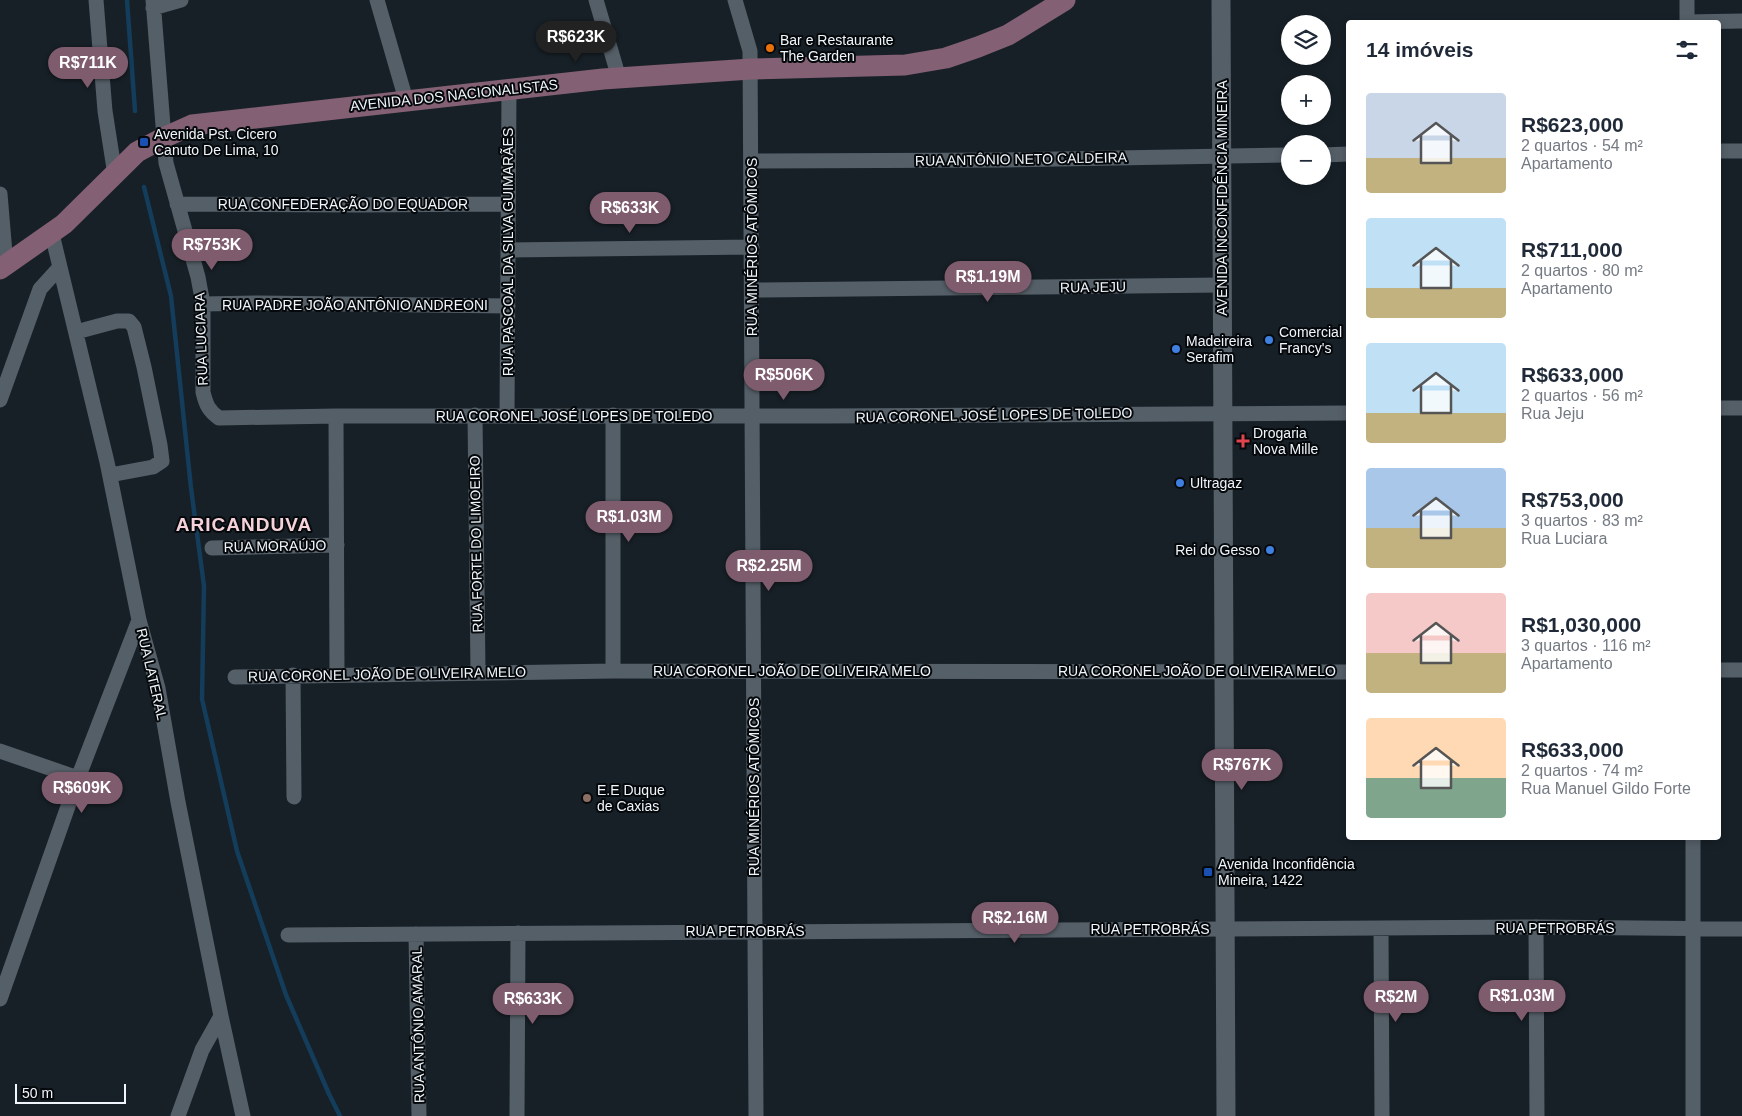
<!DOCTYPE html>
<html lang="pt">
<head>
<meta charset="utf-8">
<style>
  body { margin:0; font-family:Helvetica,sans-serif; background:#f2f2f3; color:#1f2937; height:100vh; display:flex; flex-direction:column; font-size:19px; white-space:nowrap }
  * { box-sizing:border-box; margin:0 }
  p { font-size:16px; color:#747a83 }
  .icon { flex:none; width:28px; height:28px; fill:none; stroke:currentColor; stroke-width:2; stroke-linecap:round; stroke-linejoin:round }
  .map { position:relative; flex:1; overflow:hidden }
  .panel { position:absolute; left:1346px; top:20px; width:375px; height:820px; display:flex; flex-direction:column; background:#fff; border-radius:5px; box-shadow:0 2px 8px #0003 }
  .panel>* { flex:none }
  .buttons { position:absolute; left:1281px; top:15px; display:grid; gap:10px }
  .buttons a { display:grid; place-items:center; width:50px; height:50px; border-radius:50%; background:#fff; box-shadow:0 2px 8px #0003; font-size:25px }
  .scale { position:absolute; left:15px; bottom:12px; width:111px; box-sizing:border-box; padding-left:5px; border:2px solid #f0f6fb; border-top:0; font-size:14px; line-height:18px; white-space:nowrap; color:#f0f6fb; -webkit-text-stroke:4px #06090c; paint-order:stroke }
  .price { position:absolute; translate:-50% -42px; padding:0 11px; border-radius:18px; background:#7e5c6d; color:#fff; font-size:16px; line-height:32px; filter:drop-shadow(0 1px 2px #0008) }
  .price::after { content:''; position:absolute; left:50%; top:30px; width:15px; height:11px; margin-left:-8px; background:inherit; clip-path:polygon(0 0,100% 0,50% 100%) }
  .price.current { background:#222; color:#fff }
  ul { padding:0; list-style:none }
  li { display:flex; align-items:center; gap:15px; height:125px; padding:0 20px }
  li span { display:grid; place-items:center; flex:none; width:140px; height:100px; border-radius:5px; color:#555 }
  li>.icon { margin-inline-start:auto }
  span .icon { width:60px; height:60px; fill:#fffc; stroke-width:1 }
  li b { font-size:21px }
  h2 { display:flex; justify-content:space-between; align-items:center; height:60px; padding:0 20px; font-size:21px }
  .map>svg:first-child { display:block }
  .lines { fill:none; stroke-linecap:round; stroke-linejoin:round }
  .stream { stroke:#133d5b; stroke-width:4.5 }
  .minor { stroke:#555f68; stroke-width:15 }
  .tertiary { stroke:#555f68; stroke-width:19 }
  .secondary { stroke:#846074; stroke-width:21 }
  .food-dot { fill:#e8710a; stroke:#06090c; stroke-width:2 }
  .transit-dot { fill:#1a4fb4; stroke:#06090c; stroke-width:2 }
  .shop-dot { fill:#3f7fe0; stroke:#06090c; stroke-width:2 }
  .health-dot { fill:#e0444e; stroke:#06090c; stroke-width:2 }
  .education-dot { fill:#8d6e63; stroke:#06090c; stroke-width:2 }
  .labels { text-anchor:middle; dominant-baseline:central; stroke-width:4; stroke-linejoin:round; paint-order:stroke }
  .poi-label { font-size:14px; fill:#f0f6fb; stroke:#06090c; text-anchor:start }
  .street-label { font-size:14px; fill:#f0f6fb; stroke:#06090c }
  .district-label { font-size:19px; font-weight:bold; letter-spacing:1px; fill:#f5d2d9; stroke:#06090c }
</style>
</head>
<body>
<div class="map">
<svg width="1742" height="1116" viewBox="0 0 1742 1116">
  <rect width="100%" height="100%" fill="#172027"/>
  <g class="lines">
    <path class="stream" d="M127,0L135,111
      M144,187L171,296L191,488L204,586L202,699L237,851L286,995L329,1094L340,1116"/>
    <path class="minor" d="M96,0L105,111L115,175
      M153,0L166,163L198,277L203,304V392C206,405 209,411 219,418L336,416H826L1349,413
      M377,0L406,100
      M596,0L619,78
      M735,0L750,51L756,1116
      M1687,0V22
      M153,8L181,0
      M1687,22L1742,21
      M1719,151H1742
      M1322,155L1349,154
      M752,161L1003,160L1290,155
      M0,194L6,265
      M177,204L356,205L508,204
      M52,234L107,462L139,620L158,688L178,802L221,1016L243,1116
      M508,250L752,247
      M753,290L1223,285
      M203,304L258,303L508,306
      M76,332L117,321H129L134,327L144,367L160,445L162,461L153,467L110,475
      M0,400L40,289L60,267
      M1719,408H1742
      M475,415L478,672
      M507,415L509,89
      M336,416L337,674
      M212,548L337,545
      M1719,670H1742
      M613,671V415
      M293,675L294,797
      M235,677L613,671L1349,672
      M0,751L78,778
      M1693,838V1116
      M1536,927L1537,1116
      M1381,929L1382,1116
      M416,934L419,1116
      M288,935L1536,927L1742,929
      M0,999L78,778L139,620
      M178,1116L202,1050L221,1016
      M517,1116L518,933"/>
    <path class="tertiary" d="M1221,0L1226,1116"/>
    <path class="secondary" d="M0,269L64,224L137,152L163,138L192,125L603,79L751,69L905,65L946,58L978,47L1008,35L1065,0"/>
  </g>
  <circle class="food-dot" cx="770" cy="48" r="5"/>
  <g class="transit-dot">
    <rect x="139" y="137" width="10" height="10" rx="2.5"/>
    <rect x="1203" y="867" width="10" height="10" rx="2.5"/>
  </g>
  <g class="shop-dot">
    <circle cx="1269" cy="340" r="5"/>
    <circle cx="1176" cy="349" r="5"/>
    <circle cx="1180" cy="483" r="5"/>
    <circle cx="1270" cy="550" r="5"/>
  </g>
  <path class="health-dot" d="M1240.5 433.5h5v5h5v5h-5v5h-5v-5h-5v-5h5z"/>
  <circle class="education-dot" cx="587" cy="798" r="5"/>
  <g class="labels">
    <g class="poi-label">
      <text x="780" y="40">Bar e Restaurante<tspan x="780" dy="16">The Garden</tspan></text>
      <text x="154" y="134">Avenida Pst. Cicero<tspan x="154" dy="16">Canuto De Lima, 10</tspan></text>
      <text x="1279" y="332">Comercial<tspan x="1279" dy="16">Francy's</tspan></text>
      <text x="1186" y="341">Madeireira<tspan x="1186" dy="16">Serafim</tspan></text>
      <text x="1253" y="433">Drogaria<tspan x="1253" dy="16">Nova Mille</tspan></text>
      <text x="1190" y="483">Ultragaz</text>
      <text x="1260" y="550" text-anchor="end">Rei do Gesso</text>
      <text x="597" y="790">E.E Duque<tspan x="597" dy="16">de Caxias</tspan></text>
      <text x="1218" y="864">Avenida Inconfidência<tspan x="1218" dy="16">Mineira, 1422</tspan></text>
    </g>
    <g class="street-label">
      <text transform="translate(454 95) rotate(-6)">AVENIDA DOS NACIONALISTAS</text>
      <text transform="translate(1021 159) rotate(-1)">RUA ANTÔNIO NETO CALDEIRA</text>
      <text transform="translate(1222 198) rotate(-90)">AVENIDA INCONFIDÊNCIA MINEIRA</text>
      <text x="343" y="204">RUA CONFEDERAÇÃO DO EQUADOR</text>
      <text transform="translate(752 247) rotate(-90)">RUA MINÉRIOS ATÔMICOS</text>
      <text transform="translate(508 252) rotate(-90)">RUA PASCOAL DA SILVA GUIMARÃES</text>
      <text transform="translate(1093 287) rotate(-1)">RUA JEJU</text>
      <text x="355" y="305">RUA PADRE JOÃO ANTÔNIO ANDREONI</text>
      <text transform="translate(201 339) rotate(-92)">RUA LUCIARA</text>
      <text transform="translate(994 415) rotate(-1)">RUA CORONEL JOSÉ LOPES DE TOLEDO</text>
      <text x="574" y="416">RUA CORONEL JOSÉ LOPES DE TOLEDO</text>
      <text transform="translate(476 544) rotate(-91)">RUA FORTE DO LIMOEIRO</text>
      <text transform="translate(275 546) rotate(-1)">RUA MORAÚJO</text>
      <text x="792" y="671">RUA CORONEL JOÃO DE OLIVEIRA MELO</text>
      <text x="1197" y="671">RUA CORONEL JOÃO DE OLIVEIRA MELO</text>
      <text transform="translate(152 674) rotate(77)">RUA LATERAL</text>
      <text transform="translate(387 674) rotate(-1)">RUA CORONEL JOÃO DE OLIVEIRA MELO</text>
      <text transform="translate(754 787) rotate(-90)">RUA MINÉRIOS ATÔMICOS</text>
      <text x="1555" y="928">RUA PETROBRÁS</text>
      <text x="1150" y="929">RUA PETROBRÁS</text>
      <text x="745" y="931">RUA PETROBRÁS</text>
      <text transform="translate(418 1025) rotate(-91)">RUA ANTÔNIO AMARAL</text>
    </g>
    <g class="district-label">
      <text x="244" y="524">ARICANDUVA</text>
    </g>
  </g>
</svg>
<div class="buttons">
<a><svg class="icon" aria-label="layers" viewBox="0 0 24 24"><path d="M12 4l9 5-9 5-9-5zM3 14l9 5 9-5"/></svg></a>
<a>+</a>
<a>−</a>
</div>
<div class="scale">50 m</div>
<b class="price current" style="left:576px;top:63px">R$623K</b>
<b class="price" style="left:88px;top:89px">R$711K</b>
<b class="price" style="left:630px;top:234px">R$633K</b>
<b class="price" style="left:212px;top:271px">R$753K</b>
<b class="price" style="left:988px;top:303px">R$1.19M</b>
<b class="price" style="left:784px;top:401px">R$506K</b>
<b class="price" style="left:629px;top:543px">R$1.03M</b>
<b class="price" style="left:769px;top:592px">R$2.25M</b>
<b class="price" style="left:1242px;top:791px">R$767K</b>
<b class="price" style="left:82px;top:814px">R$609K</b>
<b class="price" style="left:1015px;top:944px">R$2.16M</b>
<b class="price" style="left:1522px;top:1022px">R$1.03M</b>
<b class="price" style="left:1396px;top:1023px">R$2M</b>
<b class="price" style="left:533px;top:1025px">R$633K</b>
<section class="panel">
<h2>14 imóveis<svg class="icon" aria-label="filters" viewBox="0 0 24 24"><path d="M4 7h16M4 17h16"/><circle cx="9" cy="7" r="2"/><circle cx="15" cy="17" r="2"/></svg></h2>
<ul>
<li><span style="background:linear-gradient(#c9d6e8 65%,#c2b280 0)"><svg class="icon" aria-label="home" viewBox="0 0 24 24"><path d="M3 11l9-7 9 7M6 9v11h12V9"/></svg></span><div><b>R$623,000</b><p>2 quartos · 54 m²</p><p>Apartamento</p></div></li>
<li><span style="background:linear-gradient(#bfe0f5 70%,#c2b280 0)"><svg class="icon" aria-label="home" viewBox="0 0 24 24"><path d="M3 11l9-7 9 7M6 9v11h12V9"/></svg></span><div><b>R$711,000</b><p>2 quartos · 80 m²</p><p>Apartamento</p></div></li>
<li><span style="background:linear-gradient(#bfe0f5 70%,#c2b280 0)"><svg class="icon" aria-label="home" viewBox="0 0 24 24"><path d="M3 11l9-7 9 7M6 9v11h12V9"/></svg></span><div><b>R$633,000</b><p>2 quartos · 56 m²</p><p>Rua Jeju</p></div></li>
<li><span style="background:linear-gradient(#a9c7e8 60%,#c2b280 0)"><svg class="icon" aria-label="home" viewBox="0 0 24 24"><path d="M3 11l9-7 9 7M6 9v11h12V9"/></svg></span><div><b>R$753,000</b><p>3 quartos · 83 m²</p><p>Rua Luciara</p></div></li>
<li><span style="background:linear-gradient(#f6c9c9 60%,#c2b280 0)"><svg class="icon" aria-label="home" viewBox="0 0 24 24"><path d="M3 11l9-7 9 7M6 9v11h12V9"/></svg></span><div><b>R$1,030,000</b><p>3 quartos · 116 m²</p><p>Apartamento</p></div></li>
<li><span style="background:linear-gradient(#ffd9b3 60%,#7fa58c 0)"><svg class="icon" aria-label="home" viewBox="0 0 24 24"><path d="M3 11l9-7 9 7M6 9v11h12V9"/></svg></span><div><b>R$633,000</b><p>2 quartos · 74 m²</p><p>Rua Manuel Gildo Forte</p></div></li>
</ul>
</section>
</div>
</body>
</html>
